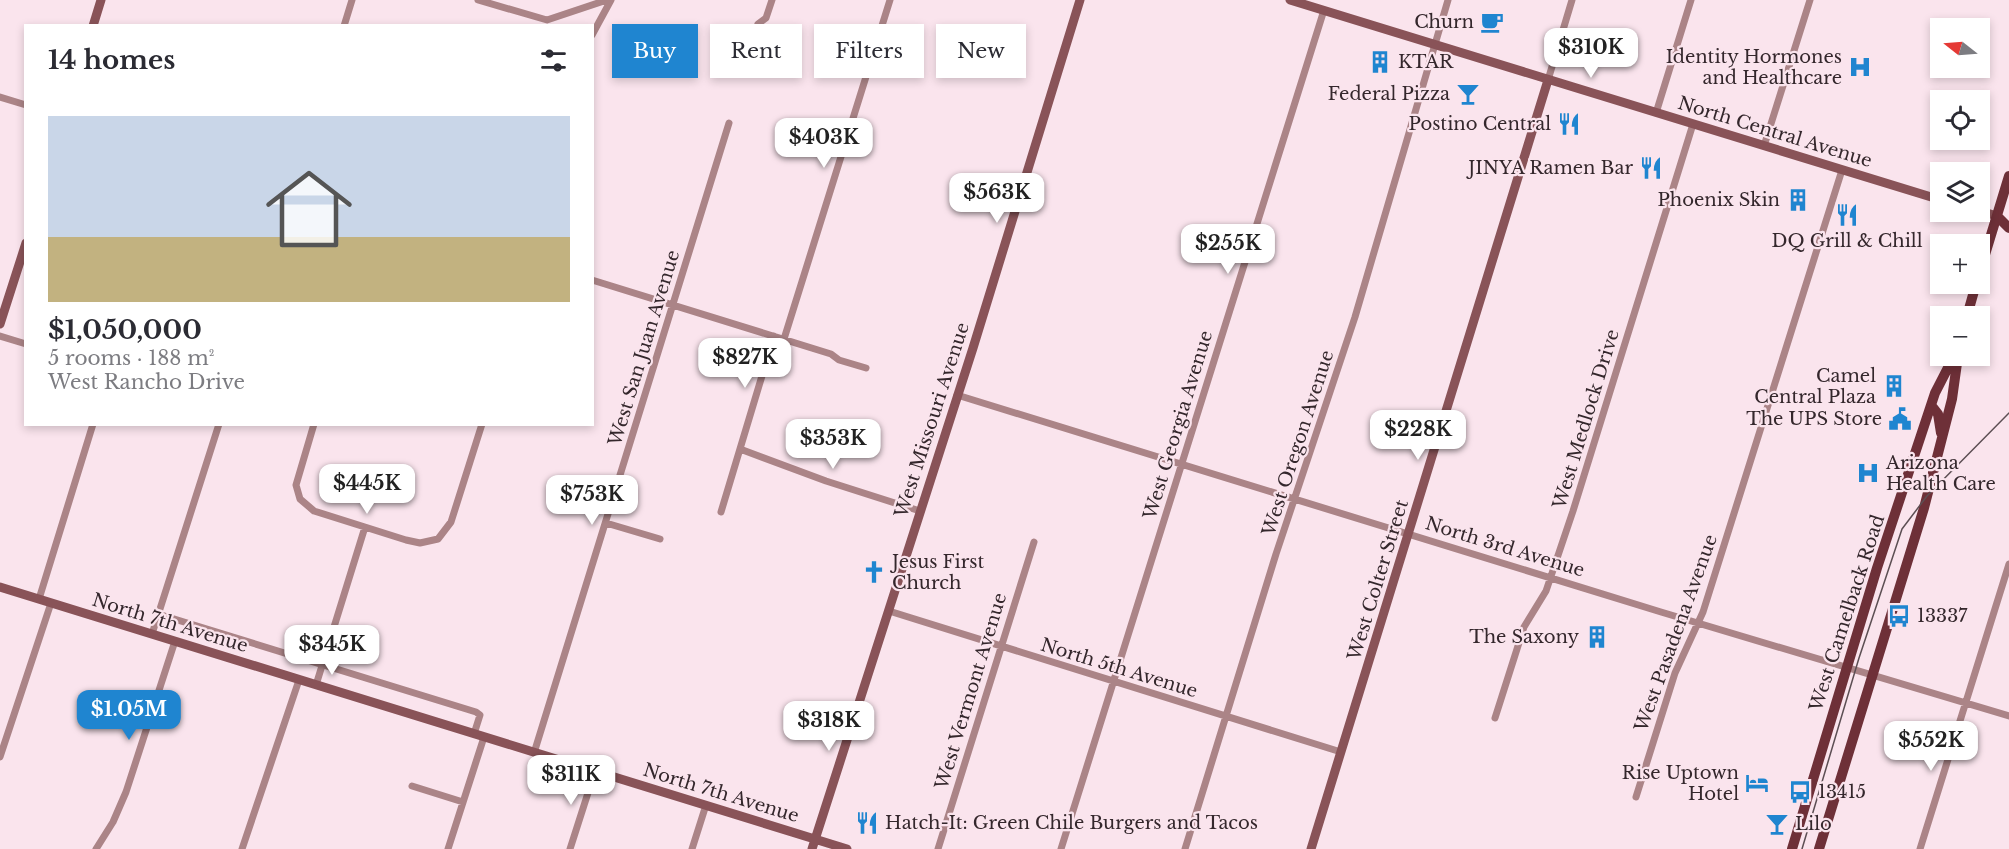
<!DOCTYPE html>
<html lang="en">
<head>
<meta charset="utf-8">
<style>
  body { margin:0; font-family:"Libre Baskerville",serif; background:#f7f7f7; color:#2b2b33; height:100vh; display:flex; flex-direction:column; font-size:22px; white-space:nowrap }
  * { box-sizing:border-box; margin:0 }
  p { font-size:20px; color:#7c7c81 }
  .icon { flex:none; width:33px; height:33px; fill:none; stroke:currentColor; stroke-width:2; stroke-linecap:round; stroke-linejoin:round }
  .map { position:relative; flex:1; overflow:hidden }
  .panel { position:absolute; left:24px; top:24px; width:570px; height:402px; display:flex; flex-direction:column; background:#fff; border-radius:0px; box-shadow:0 3px 9px #0003 }
  .panel>* { flex:none }
  .guide { position:absolute; left:612px; top:24px; width:570px; height:54px; display:flex; gap:12px }
  .needle { width:39px; rotate:287deg }
  .tools { position:absolute; left:1930px; top:18px; display:grid; gap:12px }
  .tools a { display:grid; place-items:center; width:60px; height:60px; border-radius:0px; background:#fff; box-shadow:0 3px 9px #0003; font-size:30px }
  .price { position:absolute; translate:-50% -51px; padding:0 14px; border-radius:12px; background:#fff; color:#222; font-size:20px; line-height:39px; filter:drop-shadow(0 2px 3px #0008) }
  .price::after { content:''; position:absolute; left:50%; top:36px; width:18px; height:14px; margin-left:-9px; background:inherit; clip-path:polygon(0 0,100% 0,50% 100%) }
  .price.active { background:#1f85d0; color:#fff }
  ul { padding:0; list-style:none }
  li { display:grid; align-content:center; gap:12px; height:318px; padding:0 24px }
  li+li { border-top:2px solid #e1e1e2 }
  li span { display:grid; place-items:center; height:186px; border-radius:0px; color:#555 }
  li>.icon { margin-inline-start:auto }
  span .icon { width:108px; height:108px; fill:#fffc; stroke-width:1 }
  li b { font-size:26px }
  h2 { display:flex; justify-content:space-between; align-items:center; height:72px; padding:0 24px; font-size:26px }
  .tag { padding:0 21px; border-radius:0px; background:#fff; box-shadow:0 3px 9px #0003; font-size:21px; line-height:54px }
  .tag.active { background:#1f85d0; color:#fff }
  .map>svg:first-child { display:block }
  .lines { fill:none; stroke-linecap:round; stroke-linejoin:round }
  .street { stroke:#ab8487; stroke-width:7 }
  .secondary { stroke:#895358; stroke-width:9 }
  .primary { stroke:#6e3038; stroke-width:10 }
  .tram { stroke:#5c4e53; stroke-width:1.5 }
  .labels { text-anchor:middle; dominant-baseline:central; stroke-width:4.5; stroke-linejoin:round; paint-order:stroke }
  .poi-label { font-size:18px; fill:#34272c; stroke:#fae4ed; text-anchor:end }
  .street-label { font-size:18px; fill:#34272c; stroke:#fae4ed }
</style>
</head>
<body>
<div class="map">
<svg width="2009" height="849" viewBox="0 0 2009 849">
  <rect width="100%" height="100%" fill="#fae4ed"/>
  <g class="lines">
    <path class="street" d="M478,0L547,20L607,0
      M758,24L766,18L772,0
      M344,26L352,0
      M592,35L611,0
      M1548,80L1572,0
      M0,97L26,105
      M1656,113L1691,0
      M1764,146L1810,0
      M592,280L831,354L839,360L866,368
      M0,336L26,344
      M784,339L890,0
      M957,395L1661,612L2009,716
      M314,424L296,485L300,499L314,511L406,540L420,543L438,539L451,522L482,424
      M740,449L826,481L920,511
      M721,512L774,336
      M606,523L660,539
      M39,599L93,424
      M889,611L1341,752
      M158,614L476,712L480,715L474,734
      M152,634L219,424
      M316,685L365,527
      M1495,718L1524,627L1546,591L1573,511L1693,124
      M534,753L729,123
      M0,757L51,603
      M412,786L463,802
      M1636,797L1675,673L1703,612L1842,170
      M96,849L113,822L126,792L175,641
      M242,849L299,680
      M448,849L484,737
      M570,849L595,771
      M692,849L706,805
      M938,849L1034,542
      M1061,849L1324,10
      M1185,849L1276,554L1355,317L1448,0
      M1920,849L2009,564"/>
    <path class="secondary" d="M1290,0L1941,200
      M93,26L101,0
      M1980,211L1997,216
      M0,324L26,243
      M0,587L847,849
      M812,849L973,348L1080,0
      M1311,849L1548,80"/>
    <path class="primary" d="M1997,216L2009,228
      M1980,271L2009,176
      M1967,316L1976,284
      M1931,405L1938,414L1941,433
      M1792,849L1877,568L1935,393L1954,356
      M1819,849L1924,508L1952,399L1958,356"/>
    <path class="tram" d="M1802,849L1859,658L1902,529L1927,496L2009,413"/>
  </g>
  <defs>
    <g id="cafe-bare" transform="scale(1.8)"><path d="M-5.5-4.5H6V0H3Q3 3.5 0 3.5H-2.5Q-5.5 3.5-5.5 0ZM3-3.2v2h1.7v-2ZM-6 4.5H4V6H-6Z" fill="#1f85d0" stroke="#fae4ed" stroke-width="2.5" paint-order="stroke"/></g>
    <g id="building-bare" transform="scale(1.8)"><path d="M-4-6H4V6H1V3H-1V6H-4ZM-2.5-4.3h1.7v1.8h-1.7ZM.8-4.3h1.7v1.8H.8ZM-2.5-1h1.7V.8h-1.7ZM.8-1h1.7V.8H.8Z" fill="#1f85d0" stroke="#fae4ed" stroke-width="2.5" paint-order="stroke"/></g>
    <g id="hospital-bare" transform="scale(1.8)"><path d="M-5-5h3v3.5h4V-5h3V5h-3V1.5h-4V5h-3Z" fill="#1f85d0" stroke="#fae4ed" stroke-width="2.5" paint-order="stroke"/></g>
    <g id="bar-bare" transform="scale(1.8)"><path d="M-6-5H6L.8 .8V4.5H3.5V6h-7V4.5H-.8V.8Z" fill="#1f85d0" stroke="#fae4ed" stroke-width="2.5" paint-order="stroke"/></g>
    <g id="restaurant-bare" transform="scale(1.8)"><path d="M-5-6h1v4h1v-4h1v4h1v-4h1v5L-1.5 .5V6h-2V.5L-5-1ZM5-6V6H3V1.5H1.5Q1.5-4 5-6Z" fill="#1f85d0" stroke="#fae4ed" stroke-width="2.5" paint-order="stroke"/></g>
    <g id="civic-bare" transform="scale(1.8)"><path d="M-.6-6.5H3V-4.5H.6V-3L4-1V1h2V6H-6V1h2V-1L-.6-3ZM-1.2 2.5V6h2.4V2.5Z" fill="#1f85d0" stroke="#fae4ed" stroke-width="2.5" paint-order="stroke"/></g>
    <g id="church-bare" transform="scale(1.8)"><path d="M-1.2-6h2.4v3.5h3.3v2.4h-3.3V6h-2.4V-.1h-3.3v-2.4h3.3Z" fill="#1f85d0" stroke="#fae4ed" stroke-width="2.5" paint-order="stroke"/></g>
    <g id="bus-bare" transform="scale(1.8)"><path d="M-5-6H5V4H4V6H2V4H-2V6H-4V4H-5ZM-3.5-4V0h7V-4ZM-3.5 1.2v1.5H-2V1.2ZM2 1.2v1.5H3.5V1.2Z" fill="#1f85d0" stroke="#fae4ed" stroke-width="2.5" paint-order="stroke"/></g>
    <g id="hotel-bare" transform="scale(1.8)"><path d="M-6-4.5h1.5V1H6V5H4.5V3h-9V5H-6ZM-4 0a1.8 1.8 0 1 1 3.6 0ZM.5 0V-2.5h3Q6-2.5 6 0Z" fill="#1f85d0" stroke="#fae4ed" stroke-width="2.5" paint-order="stroke"/></g>
  </defs>
  <g fill-rule="evenodd">
    <use href="#cafe-bare" x="1492" y="22"/>
    <use href="#building-bare" x="1380" y="62"/>
    <use href="#hospital-bare" x="1860" y="67"/>
    <use href="#bar-bare" x="1468" y="94"/>
    <use href="#restaurant-bare" x="1569" y="124"/>
    <use href="#restaurant-bare" x="1651" y="168"/>
    <use href="#building-bare" x="1798" y="200"/>
    <use href="#restaurant-bare" x="1847" y="215"/>
    <use href="#building-bare" x="1894" y="386"/>
    <use href="#civic-bare" x="1900" y="419"/>
    <use href="#hospital-bare" x="1868" y="473"/>
    <use href="#church-bare" x="874" y="572"/>
    <use href="#bus-bare" x="1899" y="616"/>
    <use href="#building-bare" x="1597" y="637"/>
    <use href="#hotel-bare" x="1757" y="783"/>
    <use href="#bus-bare" x="1800" y="792"/>
    <use href="#restaurant-bare" x="867" y="823"/>
    <use href="#bar-bare" x="1777" y="824"/>
  </g>
  <g class="labels">
    <g class="poi-label">
      <text x="1474" y="22">Churn</text>
      <text x="1842" y="57">Identity Hormones<tspan x="1842" dy="21">and Healthcare</tspan></text>
      <text x="1398" y="62" text-anchor="start">KTAR</text>
      <text x="1450" y="94">Federal Pizza</text>
      <text x="1551" y="124">Postino Central</text>
      <text x="1633" y="168">JINYA Ramen Bar</text>
      <text x="1780" y="200">Phoenix Skin</text>
      <text x="1847" y="241" text-anchor="middle">DQ Grill &amp; Chill</text>
      <text x="1876" y="376">Camel<tspan x="1876" dy="21">Central Plaza</tspan></text>
      <text x="1882" y="419">The UPS Store</text>
      <text x="1886" y="463" text-anchor="start">Arizona<tspan x="1886" dy="21">Health Care</tspan></text>
      <text x="892" y="562" text-anchor="start">Jesus First<tspan x="892" dy="21">Church</tspan></text>
      <text x="1917" y="616" text-anchor="start">13337</text>
      <text x="1579" y="637">The Saxony</text>
      <text x="1739" y="773">Rise Uptown<tspan x="1739" dy="21">Hotel</tspan></text>
      <text x="1818" y="792" text-anchor="start">13415</text>
      <text x="885" y="823" text-anchor="start">Hatch-It: Green Chile Burgers and Tacos</text>
      <text x="1795" y="824" text-anchor="start">Lilo</text>
    </g>
    <g class="street-label">
      <text transform="translate(1775 132) rotate(17)">North Central Avenue</text>
      <text transform="translate(644 348) rotate(-73)">West San Juan Avenue</text>
      <text transform="translate(1586 419) rotate(-73)">West Medlock Drive</text>
      <text transform="translate(932 420) rotate(-72)">West Missouri Avenue</text>
      <text transform="translate(1178 425) rotate(-73)">West Georgia Avenue</text>
      <text transform="translate(1298 443) rotate(-72)">West Oregon Avenue</text>
      <text transform="translate(1505 547) rotate(17)">North 3rd Avenue</text>
      <text transform="translate(1378 580) rotate(-73)">West Colter Street</text>
      <text transform="translate(1847 613) rotate(-72)">West Camelback Road</text>
      <text transform="translate(170 623) rotate(17)">North 7th Avenue</text>
      <text transform="translate(1676 633) rotate(-70)">West Pasadena Avenue</text>
      <text transform="translate(1119 668) rotate(17)">North 5th Avenue</text>
      <text transform="translate(971 691) rotate(-73)">West Vermont Avenue</text>
      <text transform="translate(721 793) rotate(17)">North 7th Avenue</text>
    </g>
  </g>
</svg>
<div class="tools">
<a><svg class="needle" viewBox="-14 -14 28 28"><path d="M0-13l5 13h-10z" fill="#e53935"/><path d="M0 13l5-13h-10z" fill="#7c7c81"/></svg></a>
<a><svg class="icon" aria-label="locate" viewBox="0 0 24 24"><circle cx="12" cy="12" r="6"/><path d="M12 2v4M12 18v4M2 12h4M18 12h4"/></svg></a>
<a><svg class="icon" aria-label="layers" viewBox="0 0 24 24"><path d="M12 4l9 5-9 5-9-5zM3 14l9 5 9-5"/></svg></a>
<a>+</a>
<a>−</a>
</div>
<b class="price" style="left:1591px;top:79px">$310K</b>
<b class="price" style="left:824px;top:169px">$403K</b>
<b class="price" style="left:997px;top:224px">$563K</b>
<b class="price" style="left:1228px;top:275px">$255K</b>
<b class="price" style="left:745px;top:389px">$827K</b>
<b class="price" style="left:1418px;top:461px">$228K</b>
<b class="price" style="left:833px;top:470px">$353K</b>
<b class="price" style="left:367px;top:515px">$445K</b>
<b class="price" style="left:592px;top:526px">$753K</b>
<b class="price" style="left:332px;top:676px">$345K</b>
<b class="price active" style="left:129px;top:741px">$1.05M</b>
<b class="price" style="left:829px;top:752px">$318K</b>
<b class="price" style="left:1931px;top:772px">$552K</b>
<b class="price" style="left:571px;top:806px">$311K</b>
<div class="guide">
<a class="tag active">Buy</a>
<a class="tag">Rent</a>
<a class="tag">Filters</a>
<a class="tag">New</a>
</div>
<section class="panel">
<h2>14 homes<svg class="icon" aria-label="filters" viewBox="0 0 24 24"><path d="M4 7h16M4 17h16"/><circle cx="9" cy="7" r="2"/><circle cx="15" cy="17" r="2"/></svg></h2>
<ul>
<li><span style="background:linear-gradient(#c9d6e8 65%,#c2b280 0)"><svg class="icon" aria-label="home" viewBox="0 0 24 24"><path d="M3 11l9-7 9 7M6 9v11h12V9"/></svg></span><div><b>$1,050,000</b><p>5 rooms · 188 m²</p><p>West Rancho Drive</p></div></li>
</ul>
</section>
</div>
</body>
</html>
